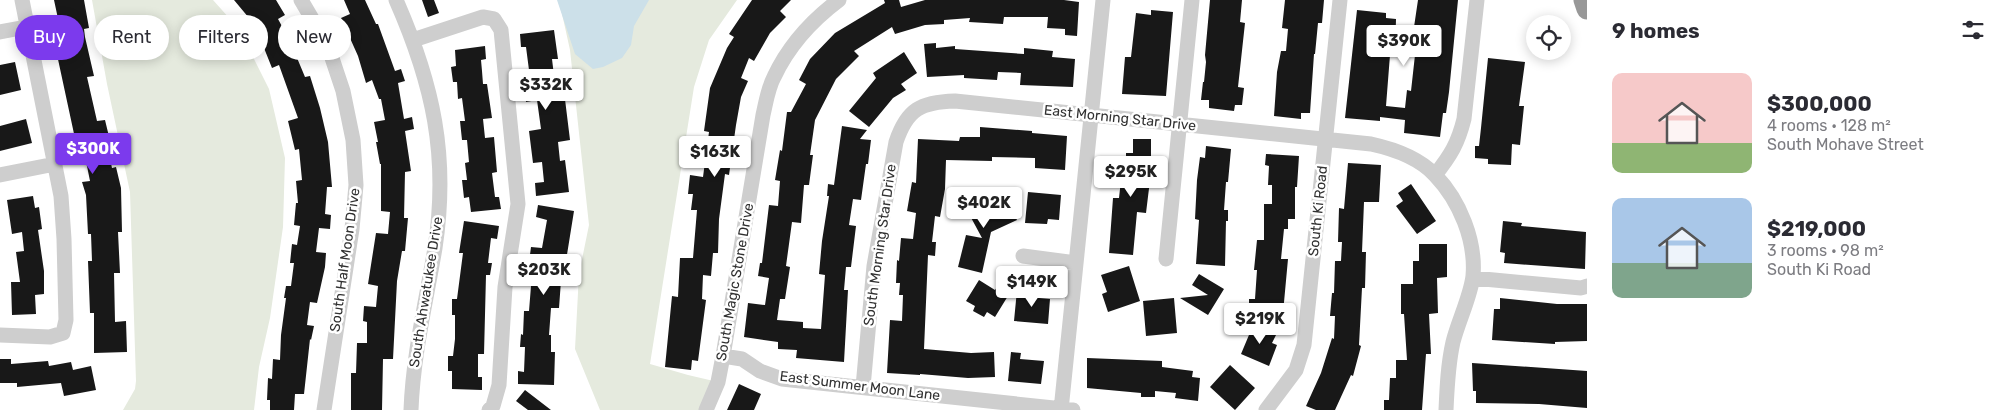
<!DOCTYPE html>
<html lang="en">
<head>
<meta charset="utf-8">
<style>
  body { margin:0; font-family:Rubik,sans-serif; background:#f7f7f7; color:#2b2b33; height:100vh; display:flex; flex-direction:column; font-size:19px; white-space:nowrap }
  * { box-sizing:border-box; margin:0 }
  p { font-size:16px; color:#7c7c81 }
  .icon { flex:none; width:28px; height:28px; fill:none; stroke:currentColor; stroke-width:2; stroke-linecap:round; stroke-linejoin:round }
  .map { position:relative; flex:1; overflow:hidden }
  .sheet { display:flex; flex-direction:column; background:#fff; width:425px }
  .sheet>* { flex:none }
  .hud { position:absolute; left:15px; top:15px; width:475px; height:45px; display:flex; gap:10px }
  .buttons { position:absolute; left:1526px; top:15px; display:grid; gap:10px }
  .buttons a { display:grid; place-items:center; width:45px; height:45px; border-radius:50%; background:#fff; box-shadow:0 2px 12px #0003; font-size:25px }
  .price { position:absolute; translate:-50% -42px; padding:0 11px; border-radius:5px; background:#fff; color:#222; font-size:16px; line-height:32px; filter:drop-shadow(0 1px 2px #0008) }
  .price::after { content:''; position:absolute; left:50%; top:30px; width:15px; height:11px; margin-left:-8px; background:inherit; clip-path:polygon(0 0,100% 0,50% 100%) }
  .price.selected { background:#7c3aed; color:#fff }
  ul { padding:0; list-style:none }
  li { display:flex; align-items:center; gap:15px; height:125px; padding:0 25px }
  li span { display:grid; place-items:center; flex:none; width:140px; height:100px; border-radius:10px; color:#555 }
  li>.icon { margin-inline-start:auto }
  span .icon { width:60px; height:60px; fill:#fffc; stroke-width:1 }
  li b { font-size:21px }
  h2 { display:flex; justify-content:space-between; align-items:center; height:60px; padding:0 25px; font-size:21px }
  .pill { padding:0 18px; border-radius:22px; background:#fff; box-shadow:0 2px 12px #0003; font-size:18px; line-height:45px }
  .pill.selected { background:#7c3aed; color:#fff }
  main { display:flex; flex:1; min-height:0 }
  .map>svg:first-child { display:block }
  .green { fill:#e5eade }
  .water { fill:#cce0e9 }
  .building { fill:#181818 }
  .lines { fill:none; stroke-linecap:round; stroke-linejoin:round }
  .minor { stroke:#cecece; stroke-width:15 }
  .highway { stroke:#989898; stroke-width:21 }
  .labels { text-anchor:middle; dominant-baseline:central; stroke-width:5; stroke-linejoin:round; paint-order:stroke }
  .street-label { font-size:14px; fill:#313131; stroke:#fff }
</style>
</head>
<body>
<main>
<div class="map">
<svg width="1587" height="410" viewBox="0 0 1587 410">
  <rect width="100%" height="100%" fill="#fff"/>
  <path class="green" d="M92,0H213L239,29L269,89L285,158L283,227L270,318L259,367L254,410H123L135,389L136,381L130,192L107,84Z
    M559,0H737L709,40L694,87L650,364L688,375L718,382L706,410H600L575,349L579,274L589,225L570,50Z"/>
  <path class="water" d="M557,0H649L634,26L631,45L622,58L603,67L593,69L575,54Z"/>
  <path class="building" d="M54,0H84L89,28L84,29L85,37L94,76L87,77L97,121L105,120L112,149L108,150L112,168L116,167L121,188L122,232H118L120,273H114L115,322L126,321L127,352L94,353V313H90L88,261H92L91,234H88L86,195L82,182L90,181L85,156L79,157L56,50L53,29L60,28Z
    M234,0H276L285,15L278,19L290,41L299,37L304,49L295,53L305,77L310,76L320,108L328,142L332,187H327L325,214L331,215L330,229L319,228L316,252L326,253L325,267L317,303L310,302L307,325L314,326L311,340L310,339L304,394H295L294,410H270V400H267L268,378L272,379L273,359L280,360L281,335L286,298H284L286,286H291L294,263H290L292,244L297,245L300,226L294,225L296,203H298L296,181L302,180L299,149L295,150L288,121L298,118L279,65L272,68L260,38L258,39L248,19L249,18Z
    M344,0H365L376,24H378L395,71L401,69L405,81L398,83L404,119L412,117L414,129L405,131L411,171L405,172L404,218H408L405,251H402L397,281L393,359H383L382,410H351V373H356L357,343H367V322L363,321L364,306L376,307L378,286L368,284L376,233L388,234L390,212L381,211V164H380L376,142H378L374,122L385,120L381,99H379L372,80L366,83L358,56L341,18L350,14Z
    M422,0H434L439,13L428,17Z
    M752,0H791L780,11L786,17L770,33L754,61L749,58L741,78L748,81L741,97L736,125L729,175L725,174L719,219L718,253H713L711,276L703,275L702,299L706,300L698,361L692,360L691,370L665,367L672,296L678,297L680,258H693L697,210H691L693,194H688L690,175L703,177L709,132L704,131L710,88L727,48L734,37L729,34Z
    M884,0H899L901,7L925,0H1064L1079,2L1077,36L1065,35V29L1047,28L1048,17H1004L1003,24L969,22L970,18L944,20V24L925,25L895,34L892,27L854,51L859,56L836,79L815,120L810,155H813L809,185H804L801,223L792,222L786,266L790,267L785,299H780L777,320L803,322V328L821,329L825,275L819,274L822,241L829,196H827L828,184L834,185L842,126L867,130L860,139L871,140L868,164H866L861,200L853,199L849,225L856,226L851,267H846L844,290H848L844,362L796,358L797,350L778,349V342L744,337L748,303L765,305L769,278L758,276L760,263H762L769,205L778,206L780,181L775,180L780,150L782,151L787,112H791L806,84L799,80L810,59L835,33L885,3Z
    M1210,0H1242L1240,22L1245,23L1238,87L1244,88L1242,105H1235L1234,111L1209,108V100H1201L1203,82H1204L1206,62L1205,55Z
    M1285,0H1324L1322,23H1318L1315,54H1314L1310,113H1301V119L1274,116L1277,72L1281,51H1286L1288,29L1282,28Z
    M1418,0H1458L1449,92L1446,113H1443L1440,137L1404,133L1405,120L1380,117V121L1345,118L1357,10L1386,13V18L1396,19L1395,56L1390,55L1386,106L1405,108L1407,90L1411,91L1416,46H1413L1414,27Z
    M1151,10L1173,12L1166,96L1122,94L1125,57H1131L1136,13L1151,15Z
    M554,30L558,59H552L555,84L563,83L570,140L558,142L560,161L565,160L569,192L536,196L535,183L544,182L542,162L533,163L529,131L541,129L537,100L526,102L523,71L529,70L526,47H521L520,34Z
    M936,43V48L955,46V49L1024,54V48L1053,51L1052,57L1075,59L1073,87L1020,85L1021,73L998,72L997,80L964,78V75L927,77L924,44Z
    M485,46L486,59L481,60L482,71L483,84H487L492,118L483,119L485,138L494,137L497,172L492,173L495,197H499L501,209L471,212L469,197L464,198L462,180H467L465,163L469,162L467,140H462L460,121H465L462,98L458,99L457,82H453L451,67L456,66L455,50Z
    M904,52L917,73L901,84L906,90L893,98L869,127L849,111L876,78L873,73Z
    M1488,58L1525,62L1519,106H1524L1520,145L1512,144L1511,165L1488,164V159L1475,158V146H1479L1481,128Z
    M15,62L21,90L0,95V65Z
    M26,119L32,143L0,151V126Z
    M980,127L1032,131V133L1067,136L1065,170L1035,168V158L992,157V161L946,160L945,189L940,217L935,216L932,242H936L935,256L928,255L924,349L971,353L994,352L995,377L968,378L920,374V375L887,373L890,320L902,321L903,295H899L900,283H896L897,260L899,261L901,238L913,239L916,213L907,211L912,182L916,183L918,139L959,141L960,137H980Z
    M1133,139H1151V172L1146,213L1137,212L1133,255L1109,253L1113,198H1119L1121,180L1126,181V153H1133Z
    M1206,146L1231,149L1228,182H1226L1224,210H1228V221H1226L1225,266L1196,264L1199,220L1195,219L1197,180L1200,157L1205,158Z
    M1266,154L1299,156L1297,187H1295V219H1288V229H1284L1281,259H1288L1283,313L1249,311V299H1255L1257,270H1254L1257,240H1264V204H1272V185H1268L1269,166L1265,165Z
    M1348,163L1381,165L1379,202H1364L1362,252H1366L1365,288H1362L1359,345L1361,346L1353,376L1351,375L1335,410H1316L1306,406L1321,373L1332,338L1334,339L1335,316H1330L1332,293H1334L1335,261H1341L1342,242H1338L1339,208L1344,209Z
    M1411,184L1436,221L1417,234L1396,206L1403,201L1398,193Z
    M1028,192L1061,195L1059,220L1048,219L1047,224L1025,223Z
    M982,194L986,202L1004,194L1017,220L991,232L982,273L958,267L966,235L982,238L968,212L973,210L968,200Z
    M33,196L35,208L39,207L42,229L38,230L44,271V294L35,295L36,314L12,315L11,282H20L16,252L24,251L22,232L12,234L7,200Z
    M538,205L574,211L565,267H562L559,308H551L549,335H551V352H555L554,385L518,384V371L524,372L525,347H520L521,334L523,335L524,311H529L531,286L526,285L531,247L542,248L547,220L536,217Z
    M464,221L499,226L497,239L491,238L488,263H492L490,275H486L484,354H478V377H482V390L452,389V371H448V356H453L455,339V315H452V299H457L463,253H459Z
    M1503,221L1522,223L1521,226L1586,232L1585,269L1504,263L1505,253L1500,252Z
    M1419,244H1447V277L1437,278L1438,313L1429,314L1431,354H1426L1422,410H1384V400H1389L1390,378H1396V360H1407L1404,314H1401V284H1413V261H1419Z
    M1129,266L1140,301L1108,312L1102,294L1107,292L1101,275Z
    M1199,274L1224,289L1208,315L1180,298L1208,295L1192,285Z
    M979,280L995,290L999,284L1011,291L995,317L987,312L984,317L973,311L975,306L966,301Z
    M1017,290L1040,292L1039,298L1050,299L1048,324L1014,321Z
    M1174,298L1177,333L1146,336L1143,301Z
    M1500,298L1557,304H1587V341L1555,342V344L1492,340L1494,309H1500Z
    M1254,323L1277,333L1272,343L1277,345L1269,366L1241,354Z
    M1011,352L1021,353L1020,359L1044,361L1041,384L1008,381Z
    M1087,358L1162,361V367L1193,371L1192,377L1200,378L1198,401L1175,398L1176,393L1155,391V397H1141V393L1087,388Z
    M0,359H11V364L48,361L49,366L71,362L73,370L91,366L96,390L64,396L61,383L17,387V383H0Z
    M1472,363L1587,371V408L1539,404L1476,403V391H1473Z
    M1230,365L1255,388L1235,410L1210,387Z
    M739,384L761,394L754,410H727Z
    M525,390L551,410H528L516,401Z"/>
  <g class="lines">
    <path class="minor" d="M301,0L328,46L343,91L353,140L356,185L352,229L324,410
      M396,0C433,84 449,156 435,248C426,302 413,355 411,410
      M0,32L26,27
      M413,40L483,17L494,19L501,30L518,204L505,287L499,385L493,406L489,410
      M0,175L55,164
      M1435,175C1451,155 1458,143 1464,119L1477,0
      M1023,256L1076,263
      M1166,259L1192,0
      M1473,278L1581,288L1587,286
      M0,335L50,337L63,333L66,320L64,239L61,196L22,0
      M723,356L742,359L760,371L782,379L1073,410
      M863,387L874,266L896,142C907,109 921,102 955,101L1371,144C1394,149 1419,158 1435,175C1460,201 1476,241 1473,276C1471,295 1458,322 1453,342C1448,364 1447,387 1446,410
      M706,410L718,382L723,356L763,115C766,102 768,88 774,77C789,45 811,21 839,0
      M1061,410L1103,0
      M1266,410L1296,370L1304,345L1340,0"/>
    <path class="highway" d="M1584,0L1587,9"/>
  </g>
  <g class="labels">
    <g class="street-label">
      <text transform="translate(1120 118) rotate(6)">East Morning Star Drive</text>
      <text transform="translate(1318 211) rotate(-84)">South Ki Road</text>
      <text transform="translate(880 245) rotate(-82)">South Morning Star Drive</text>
      <text transform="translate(345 260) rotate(-82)">South Half Moon Drive</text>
      <text transform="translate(735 282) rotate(-80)">South Magic Stone Drive</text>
      <text transform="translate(426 292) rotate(-81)">South Ahwatukee Drive</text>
      <text transform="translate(860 386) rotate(7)">East Summer Moon Lane</text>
    </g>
  </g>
</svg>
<div class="buttons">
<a><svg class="icon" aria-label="locate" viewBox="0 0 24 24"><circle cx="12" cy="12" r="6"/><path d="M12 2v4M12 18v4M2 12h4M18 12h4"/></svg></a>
</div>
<b class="price" style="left:1404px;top:67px">$390K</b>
<b class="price" style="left:546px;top:111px">$332K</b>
<b class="price selected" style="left:93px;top:175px">$300K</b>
<b class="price" style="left:715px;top:178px">$163K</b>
<b class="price" style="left:1131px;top:198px">$295K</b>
<b class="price" style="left:984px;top:229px">$402K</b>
<b class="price" style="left:544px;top:296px">$203K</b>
<b class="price" style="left:1032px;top:308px">$149K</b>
<b class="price" style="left:1260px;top:345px">$219K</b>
<div class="hud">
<a class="pill selected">Buy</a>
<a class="pill">Rent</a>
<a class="pill">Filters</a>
<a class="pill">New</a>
</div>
</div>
<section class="sheet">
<h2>9 homes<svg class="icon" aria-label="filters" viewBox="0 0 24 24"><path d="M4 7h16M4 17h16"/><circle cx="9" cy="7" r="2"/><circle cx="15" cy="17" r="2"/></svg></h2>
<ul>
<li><span style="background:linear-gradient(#f6c9c9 70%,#8fb573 0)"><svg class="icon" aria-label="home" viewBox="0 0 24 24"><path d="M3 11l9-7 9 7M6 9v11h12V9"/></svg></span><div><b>$300,000</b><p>4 rooms · 128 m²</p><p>South Mohave Street</p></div></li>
<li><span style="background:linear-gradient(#a9c7e8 65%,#7fa58c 0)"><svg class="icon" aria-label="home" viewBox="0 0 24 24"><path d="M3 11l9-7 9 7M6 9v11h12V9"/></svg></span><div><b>$219,000</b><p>3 rooms · 98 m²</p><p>South Ki Road</p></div></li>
</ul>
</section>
</main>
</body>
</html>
